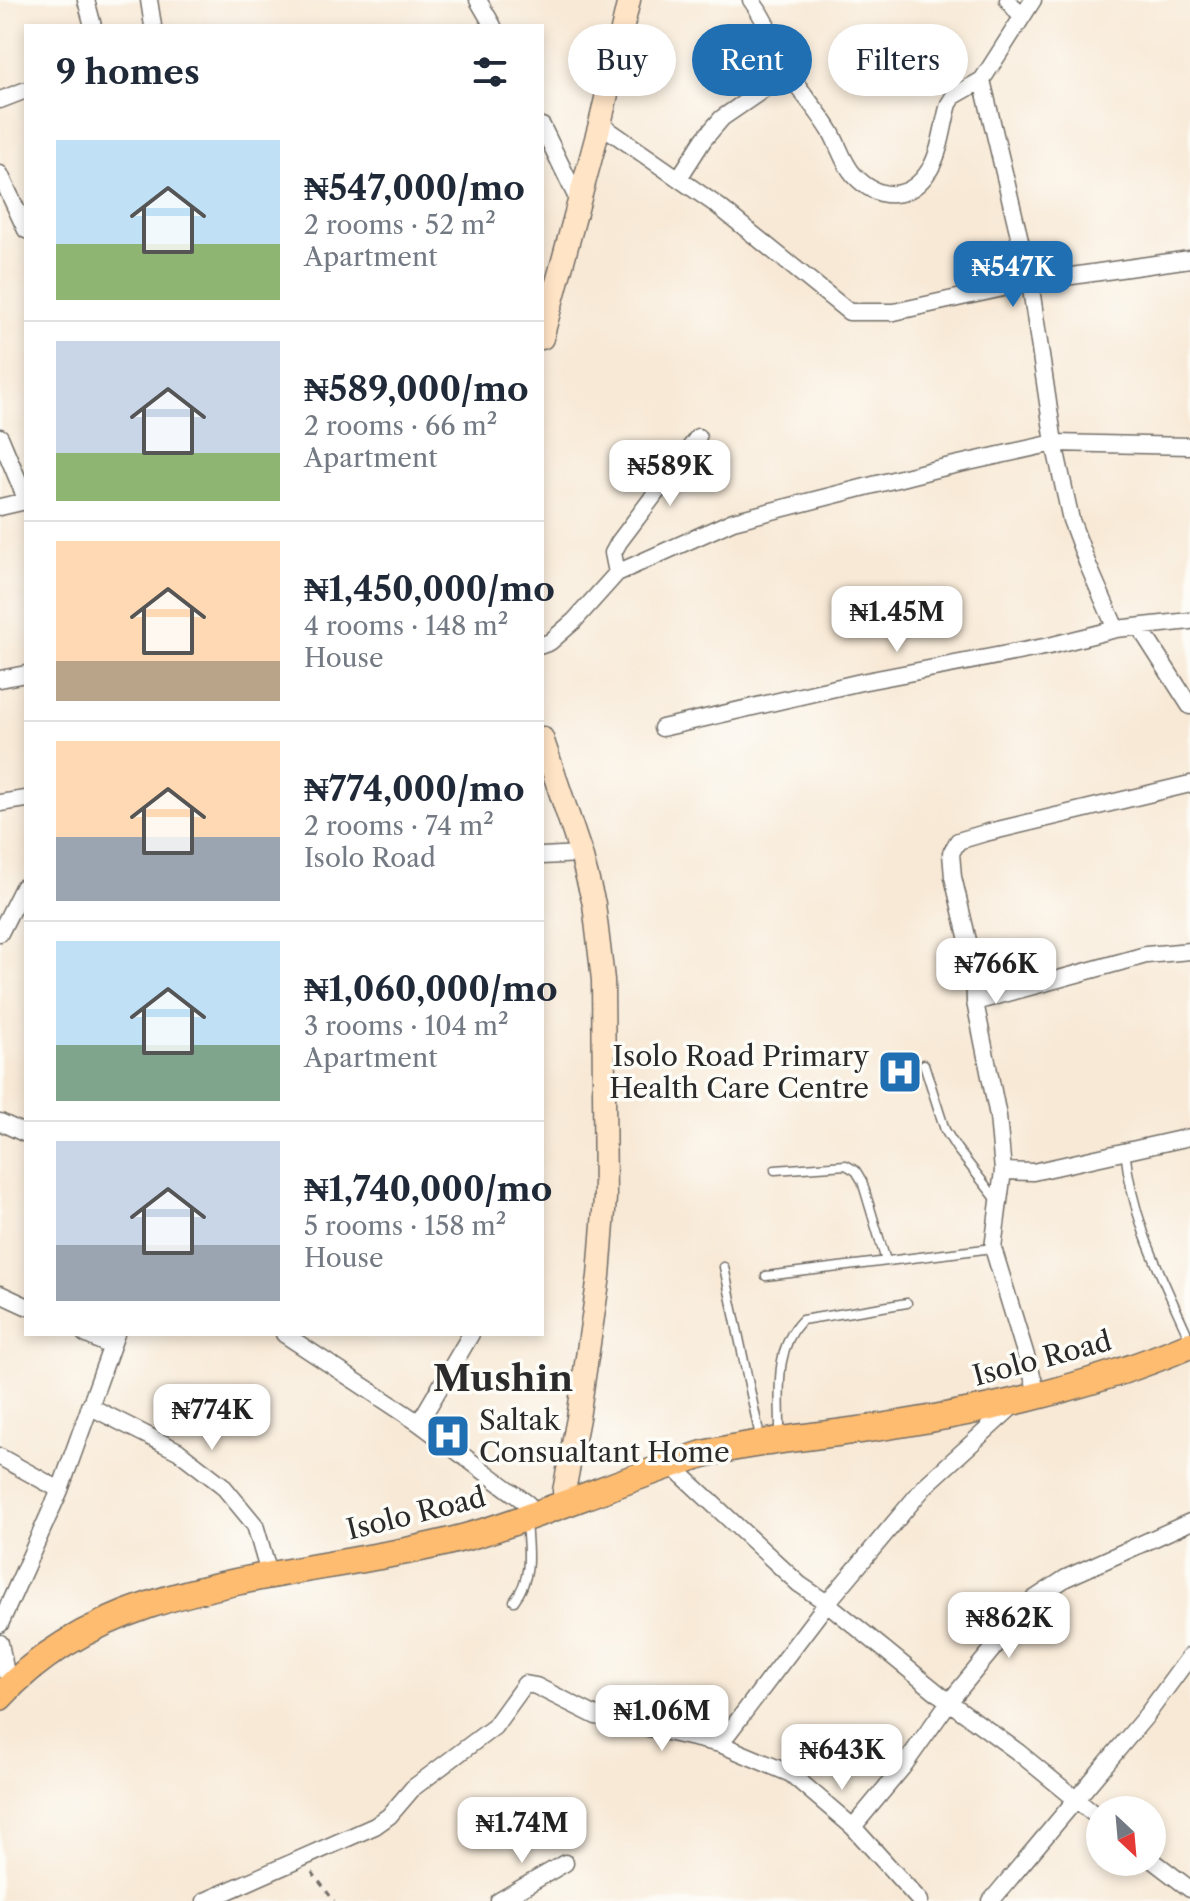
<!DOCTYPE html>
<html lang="en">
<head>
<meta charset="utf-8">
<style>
  body { margin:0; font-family:"Libre Caslon Text",serif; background:#f2f2f3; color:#1f2937; height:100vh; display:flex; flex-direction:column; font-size:30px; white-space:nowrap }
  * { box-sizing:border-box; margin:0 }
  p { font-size:26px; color:#747a83 }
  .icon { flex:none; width:44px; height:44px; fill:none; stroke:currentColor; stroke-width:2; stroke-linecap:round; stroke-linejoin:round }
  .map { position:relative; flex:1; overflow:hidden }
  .sheet { position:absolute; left:24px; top:24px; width:520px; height:1312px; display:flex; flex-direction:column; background:#fff; border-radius:0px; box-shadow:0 4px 12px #0003 }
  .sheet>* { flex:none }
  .top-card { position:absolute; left:568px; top:24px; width:502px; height:72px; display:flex; gap:16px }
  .needle { width:52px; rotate:154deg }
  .controls { position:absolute; left:1086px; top:1796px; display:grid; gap:16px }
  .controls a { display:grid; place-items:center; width:80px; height:80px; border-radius:50%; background:#fff; box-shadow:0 4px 12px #0003; font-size:40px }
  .price { position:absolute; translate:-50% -68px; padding:0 18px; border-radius:16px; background:#fff; color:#222; font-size:26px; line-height:52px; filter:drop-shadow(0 2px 4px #0008) }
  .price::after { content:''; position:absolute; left:50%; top:48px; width:24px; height:18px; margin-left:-12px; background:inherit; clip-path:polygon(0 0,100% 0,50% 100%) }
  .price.selected { background:#1f6fb2; color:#fff }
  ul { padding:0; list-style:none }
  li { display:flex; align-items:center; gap:24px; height:200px; padding:0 32px }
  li+li { border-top:2px solid #e0e1e3 }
  li span { display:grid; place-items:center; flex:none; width:224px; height:160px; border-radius:0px; color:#555 }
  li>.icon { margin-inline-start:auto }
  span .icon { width:96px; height:96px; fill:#fffc; stroke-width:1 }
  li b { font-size:34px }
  h2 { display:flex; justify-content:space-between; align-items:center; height:96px; padding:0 32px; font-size:34px }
  .tag { padding:0 28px; border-radius:36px; background:#fff; box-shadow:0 4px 12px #0003; font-size:28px; line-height:72px }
  .tag.selected { background:#1f6fb2; color:#fff }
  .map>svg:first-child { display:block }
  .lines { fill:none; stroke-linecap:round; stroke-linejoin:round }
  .service-casing { stroke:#736e67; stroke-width:11 }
  .minor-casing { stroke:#736e67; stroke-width:19 }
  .secondary-casing { stroke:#736e67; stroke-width:25 }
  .primary-casing { stroke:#736e67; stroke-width:29 }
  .path { stroke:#736e67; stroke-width:3; stroke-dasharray:6 6; stroke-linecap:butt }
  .service { stroke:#fff; stroke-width:8 }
  .minor { stroke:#fff; stroke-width:16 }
  .secondary { stroke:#ffe4c6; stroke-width:22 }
  .primary { stroke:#febc70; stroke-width:26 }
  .labels { text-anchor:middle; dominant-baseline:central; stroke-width:7; stroke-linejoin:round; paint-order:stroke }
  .poi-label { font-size:28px; fill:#2b2b2b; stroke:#fdfcf7; text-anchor:end }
  .street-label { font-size:28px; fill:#2b2b2b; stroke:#fdfcf7 }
  .district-label { font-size:36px; font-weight:bold; fill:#2b2b2b; stroke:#fdfcf7 }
</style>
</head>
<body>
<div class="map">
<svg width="1190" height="1901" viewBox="0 0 1190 1901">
  <rect width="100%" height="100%" fill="#fdfcf7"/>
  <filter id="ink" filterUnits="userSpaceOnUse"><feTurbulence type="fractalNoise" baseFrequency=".0125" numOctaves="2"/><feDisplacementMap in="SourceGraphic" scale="16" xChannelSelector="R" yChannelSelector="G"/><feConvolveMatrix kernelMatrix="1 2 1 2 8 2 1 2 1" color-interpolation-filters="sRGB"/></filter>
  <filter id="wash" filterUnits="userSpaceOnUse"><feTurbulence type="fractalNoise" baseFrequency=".006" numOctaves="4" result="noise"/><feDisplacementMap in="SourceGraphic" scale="32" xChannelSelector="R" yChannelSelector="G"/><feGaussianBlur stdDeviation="1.8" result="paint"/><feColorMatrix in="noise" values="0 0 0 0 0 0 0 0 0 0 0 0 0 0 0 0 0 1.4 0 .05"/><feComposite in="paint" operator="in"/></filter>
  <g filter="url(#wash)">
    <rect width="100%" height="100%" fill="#f8e9d6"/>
  </g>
  <g filter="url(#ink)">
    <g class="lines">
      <g class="service-casing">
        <path id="service" d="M924,1064L945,1130L957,1149L997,1200
          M1125,1150C1132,1219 1158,1269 1186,1331
          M775,1170L846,1165L856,1171L862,1181L886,1261
          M724,1267L759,1432
          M766,1276L993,1248
          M780,1429C780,1391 774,1349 802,1320L907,1303
          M514,1601C533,1577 528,1551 526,1522"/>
      </g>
      <g class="minor-casing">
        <path id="minor" d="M86,0L93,26
          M149,0L153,26
          M478,0L493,26
          M751,0C768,22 775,47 788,71C800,92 818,110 831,132C839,146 843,163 854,175C879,202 910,201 930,169C941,151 943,124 949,104L954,96L982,80
          M1008,0L1021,17
          M1033,0L982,80L1030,282L1054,443L1071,520L1088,565L1116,629
          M0,100L26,90
          M600,124L718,206L849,312H894L1030,282L1190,259
          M542,126L578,200
          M0,174L26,230
          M679,178L704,139L722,118L789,72
          M0,437L26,499
          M0,507L26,501
          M617,573L613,553L619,542L698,437
          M1140,628L1190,706
          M542,645L550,642L574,621L617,573L733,521L932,470L1054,443L1190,446
          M0,679L26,674
          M662,728L861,682L1049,646L1116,629L1190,621
          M0,803L26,799
          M542,856L581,854
          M0,933L23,887
          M975,1002L1146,955L1190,951
          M0,1122L26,1134
          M1003,1171L1033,1172L1190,1137
          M0,1294L26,1306
          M85,1334L110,1346
          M284,1334L419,1423L528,1504
          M1034,1382L993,1248L1003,1171L998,1116L975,1002L974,966L953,877L951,853L958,841L985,833L1190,784
          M89,1406L178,1451L222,1485L255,1525L266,1563
          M419,1423L471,1334
          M0,1457L60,1490
          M670,1464L799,1584L827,1603L949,1702L1018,1752L1100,1819
          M0,1624L60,1490L116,1334
          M0,1643L6,1673
          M720,1744L791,1774L853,1827L920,1901
          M853,1827L902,1768L949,1702L1034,1599L1066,1578L1190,1522
          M1152,1860L1190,1889
          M205,1901L375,1826L389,1816L413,1788L494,1727L525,1684L536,1686L596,1716L720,1744L827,1603L926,1485L1014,1405
          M499,1901L565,1863
          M991,1901L1146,1716L1190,1656"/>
      </g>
      <g class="secondary-casing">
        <path id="secondary" d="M542,338L600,124L629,0
          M542,738L581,854L594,904L603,980L605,1198L599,1276L578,1418L564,1491"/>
      </g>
      <g class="primary-casing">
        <path id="primary" d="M0,1697C116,1568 324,1580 480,1533C555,1510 628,1478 703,1454C755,1442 807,1437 860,1430C972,1414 1085,1390 1190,1345"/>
      </g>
      <path class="path" d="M312,1872L334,1901"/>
      <use href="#service" class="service"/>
      <use href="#minor" class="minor"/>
      <use href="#secondary" class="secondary"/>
      <use href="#primary" class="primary"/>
    </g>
  </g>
  <defs>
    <g id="hospital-square" transform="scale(2.3)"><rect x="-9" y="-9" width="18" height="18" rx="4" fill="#1f6fb2" stroke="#fdfcf7"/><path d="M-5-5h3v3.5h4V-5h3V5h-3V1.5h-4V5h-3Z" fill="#fff"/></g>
  </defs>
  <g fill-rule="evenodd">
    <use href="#hospital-square" x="900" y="1072"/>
    <use href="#hospital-square" x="448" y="1436"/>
  </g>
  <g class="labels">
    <g class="poi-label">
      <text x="869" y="1056">Isolo Road Primary<tspan x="869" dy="32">Health Care Centre</tspan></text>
      <text x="479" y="1420" text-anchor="start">Saltak<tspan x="479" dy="32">Consualtant Home</tspan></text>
    </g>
    <g class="street-label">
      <text transform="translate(1042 1358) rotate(-15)">Isolo Road</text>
      <text transform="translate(416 1513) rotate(-14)">Isolo Road</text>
    </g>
    <g class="district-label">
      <text x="503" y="1378">Mushin</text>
    </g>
  </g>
</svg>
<div class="controls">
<a><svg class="needle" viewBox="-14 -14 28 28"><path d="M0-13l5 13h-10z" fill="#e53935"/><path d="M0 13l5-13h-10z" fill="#747a83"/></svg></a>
</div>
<b class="price selected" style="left:1013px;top:309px">₦547K</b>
<b class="price" style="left:670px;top:508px">₦589K</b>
<b class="price" style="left:897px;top:654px">₦1.45M</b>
<b class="price" style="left:996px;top:1006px">₦766K</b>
<b class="price" style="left:212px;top:1452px">₦774K</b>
<b class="price" style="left:1009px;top:1660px">₦862K</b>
<b class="price" style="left:662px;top:1753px">₦1.06M</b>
<b class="price" style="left:842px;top:1792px">₦643K</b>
<b class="price" style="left:522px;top:1865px">₦1.74M</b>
<div class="top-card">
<a class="tag">Buy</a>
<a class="tag selected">Rent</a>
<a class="tag">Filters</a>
</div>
<section class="sheet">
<h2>9 homes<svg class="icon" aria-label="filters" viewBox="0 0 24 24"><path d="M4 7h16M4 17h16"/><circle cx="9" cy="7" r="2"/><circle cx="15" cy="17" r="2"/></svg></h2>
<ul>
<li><span style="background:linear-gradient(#bfe0f5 65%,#8fb573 0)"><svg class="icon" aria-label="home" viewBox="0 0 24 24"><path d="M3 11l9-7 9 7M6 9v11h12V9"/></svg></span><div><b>₦547,000/mo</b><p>2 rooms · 52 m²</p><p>Apartment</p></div></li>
<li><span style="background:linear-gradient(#c9d6e8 70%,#8fb573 0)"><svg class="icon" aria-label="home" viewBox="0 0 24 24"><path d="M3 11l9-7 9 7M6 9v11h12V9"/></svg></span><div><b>₦589,000/mo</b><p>2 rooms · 66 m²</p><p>Apartment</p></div></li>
<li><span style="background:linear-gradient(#ffd9b3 75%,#b9a48a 0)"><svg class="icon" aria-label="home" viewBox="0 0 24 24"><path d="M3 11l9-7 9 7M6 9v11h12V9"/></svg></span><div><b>₦1,450,000/mo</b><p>4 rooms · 148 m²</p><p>House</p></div></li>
<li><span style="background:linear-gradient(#ffd9b3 60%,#9aa5b1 0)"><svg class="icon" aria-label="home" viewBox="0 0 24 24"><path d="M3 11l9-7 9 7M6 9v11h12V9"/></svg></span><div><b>₦774,000/mo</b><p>2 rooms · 74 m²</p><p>Isolo Road</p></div></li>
<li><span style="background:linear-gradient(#bfe0f5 65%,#7fa58c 0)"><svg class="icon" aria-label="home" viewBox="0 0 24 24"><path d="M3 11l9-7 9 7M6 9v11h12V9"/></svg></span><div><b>₦1,060,000/mo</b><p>3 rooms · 104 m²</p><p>Apartment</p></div></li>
<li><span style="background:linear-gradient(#c9d6e8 65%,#9aa5b1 0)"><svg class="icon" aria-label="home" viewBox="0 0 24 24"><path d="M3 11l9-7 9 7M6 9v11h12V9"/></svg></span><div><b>₦1,740,000/mo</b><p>5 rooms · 158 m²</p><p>House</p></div></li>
</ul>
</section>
</div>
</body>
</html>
